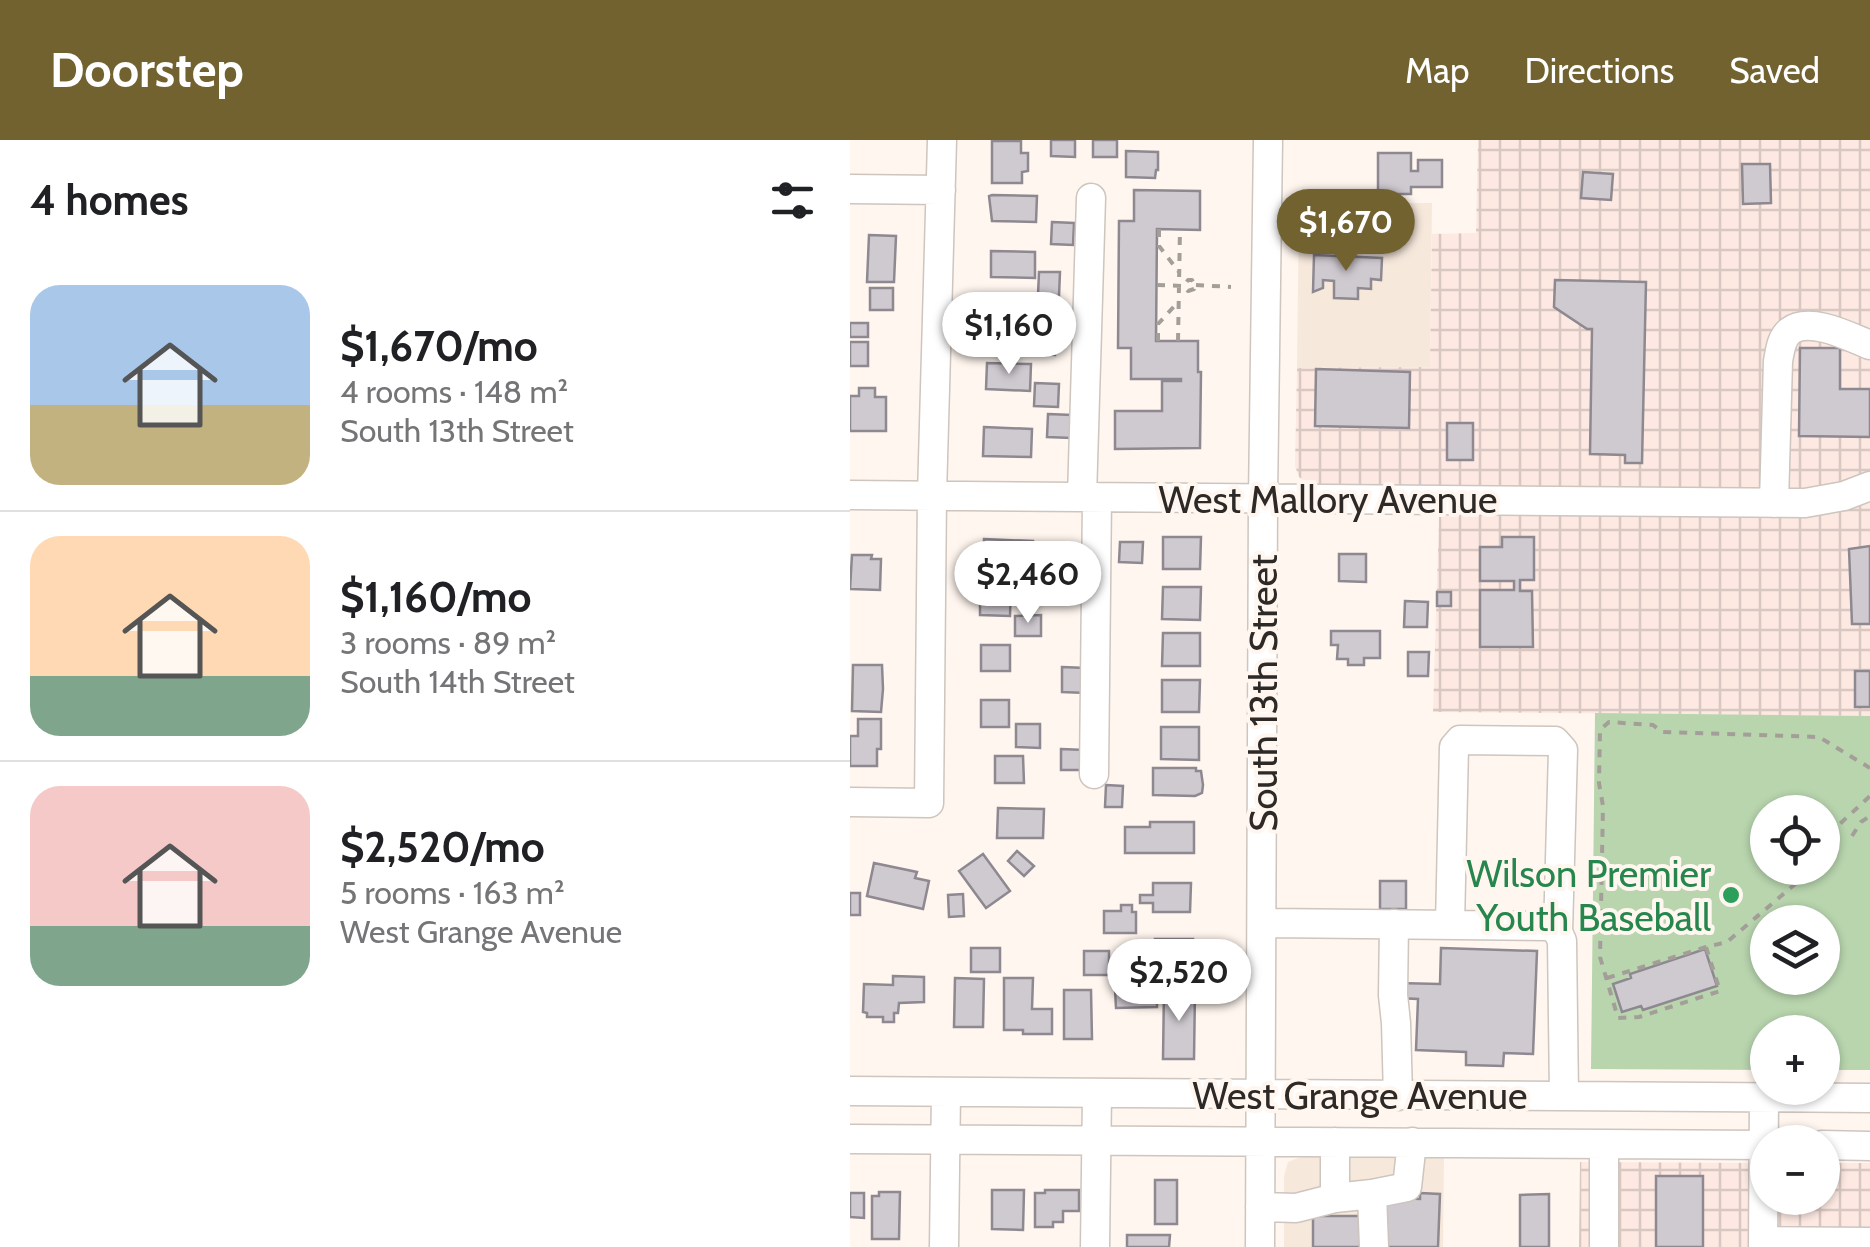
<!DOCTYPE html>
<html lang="en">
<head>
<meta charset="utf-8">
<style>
  body { margin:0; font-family:Cabin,sans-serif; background:#f2f2f2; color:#202124; height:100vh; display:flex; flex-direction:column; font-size:38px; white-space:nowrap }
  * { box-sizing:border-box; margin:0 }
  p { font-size:32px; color:#757577 }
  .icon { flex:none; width:55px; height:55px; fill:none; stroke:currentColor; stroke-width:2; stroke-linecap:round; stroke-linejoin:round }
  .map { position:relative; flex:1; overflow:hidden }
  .sheet { display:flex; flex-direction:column; background:#fff; width:850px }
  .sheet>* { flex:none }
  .tools { position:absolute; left:900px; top:655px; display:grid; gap:20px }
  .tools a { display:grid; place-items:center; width:90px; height:90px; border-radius:50%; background:#fff; box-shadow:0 2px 8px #0004; font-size:50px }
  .price { position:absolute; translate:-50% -85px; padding:0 22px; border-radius:35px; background:#fff; color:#222; font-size:32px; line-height:65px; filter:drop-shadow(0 2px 5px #0008) }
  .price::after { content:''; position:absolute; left:50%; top:60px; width:30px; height:22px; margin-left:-15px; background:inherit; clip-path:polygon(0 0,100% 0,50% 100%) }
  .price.on { background:#726230; color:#fff }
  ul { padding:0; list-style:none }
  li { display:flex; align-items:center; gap:30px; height:250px; padding:0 30px }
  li+li { border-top:2px solid #e0e0e0 }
  li span { display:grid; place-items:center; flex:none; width:280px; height:200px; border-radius:30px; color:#555 }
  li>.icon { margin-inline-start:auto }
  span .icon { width:120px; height:120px; fill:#fffc; stroke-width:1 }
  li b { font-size:42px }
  h2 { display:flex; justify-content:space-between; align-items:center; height:120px; padding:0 30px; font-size:42px }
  header { display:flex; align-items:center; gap:60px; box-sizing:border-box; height:140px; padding:0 50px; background:#726230; color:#fff }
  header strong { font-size:48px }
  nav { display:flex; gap:55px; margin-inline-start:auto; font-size:35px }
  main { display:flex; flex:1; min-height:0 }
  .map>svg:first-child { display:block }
  .built { fill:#f7e8dc }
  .industrial { fill:url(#industrial-grid) }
  .park { fill:#b8d5ae; fill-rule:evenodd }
  .building { fill:#cfc9d0; stroke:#8e8890; stroke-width:2.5 }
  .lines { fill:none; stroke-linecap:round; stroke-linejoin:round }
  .minor-casing { stroke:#cdc5be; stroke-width:31 }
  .path { stroke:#a49e99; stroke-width:4; stroke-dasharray:8 8; stroke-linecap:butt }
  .minor { stroke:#fff; stroke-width:28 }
  .leisure-dot { fill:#2e9e5b; stroke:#fff6ef; stroke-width:4 }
  .labels { text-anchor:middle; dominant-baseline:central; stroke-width:8; stroke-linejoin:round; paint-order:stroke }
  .street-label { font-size:38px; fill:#2c2927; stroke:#fff6ef }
  .leisure-label { font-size:38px; fill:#27864d; stroke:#fff6ef; text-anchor:end }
</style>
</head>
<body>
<header>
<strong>Doorstep</strong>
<nav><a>Map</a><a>Directions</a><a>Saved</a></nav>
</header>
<main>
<section class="sheet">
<h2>4 homes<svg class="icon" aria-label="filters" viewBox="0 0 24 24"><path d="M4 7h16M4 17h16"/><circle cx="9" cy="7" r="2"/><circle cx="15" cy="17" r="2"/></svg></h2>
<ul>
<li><span style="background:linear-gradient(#a9c7e8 60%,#c2b280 0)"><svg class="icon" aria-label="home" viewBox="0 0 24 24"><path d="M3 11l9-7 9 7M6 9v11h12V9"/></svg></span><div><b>$1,670/mo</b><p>4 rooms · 148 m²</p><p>South 13th Street</p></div></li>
<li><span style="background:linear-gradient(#ffd9b3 70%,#7fa58c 0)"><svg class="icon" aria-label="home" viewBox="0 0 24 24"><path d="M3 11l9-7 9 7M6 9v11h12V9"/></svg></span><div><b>$1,160/mo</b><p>3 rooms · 89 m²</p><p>South 14th Street</p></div></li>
<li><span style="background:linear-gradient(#f6c9c9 70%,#7fa58c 0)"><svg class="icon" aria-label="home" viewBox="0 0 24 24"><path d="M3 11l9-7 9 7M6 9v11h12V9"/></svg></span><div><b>$2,520/mo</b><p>5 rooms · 163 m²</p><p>West Grange Avenue</p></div></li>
</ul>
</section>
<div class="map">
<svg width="1020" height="1107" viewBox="0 0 1020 1107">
  <defs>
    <pattern id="industrial-grid" width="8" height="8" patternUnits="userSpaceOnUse" patternTransform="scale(2.5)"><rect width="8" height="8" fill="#fde9e2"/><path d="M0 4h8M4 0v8" fill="none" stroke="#d9c8c2"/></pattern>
  </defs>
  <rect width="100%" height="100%" fill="#fff6ef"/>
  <path class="built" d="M582,63L580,228H447L449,64Z
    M451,1017H594L593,1107H434V1036L438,1022Z"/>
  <path class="industrial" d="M628,0H1020V576L583,572L590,345H466L457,343L449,337L445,326L447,228L580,227L582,94L626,93Z
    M730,1022L917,1023L918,1058H972L973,1023H1020V1107H729Z"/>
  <path class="park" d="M745,573L1020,576V930H973L972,892H918L917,930L741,929ZM918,672H972V728H918ZM918,782H972V838H918Z"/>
  <path class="building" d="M201,0H225V17L201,16Z
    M243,0H267V17H243Z
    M142,1H171V13H178V31L172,32V43H142Z
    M276,11L308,12V30H306L305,38L276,37Z
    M528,13H561V31H568V20H592V47H561V54H528Z
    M892,24H920L921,63L893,64Z
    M733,32L763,34L761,60L731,58Z
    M284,50L350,51V90L307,89L306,201H348V232H351L350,308L265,309V271H312V241H331V239H281V208H268L269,81H284Z
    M142,55L187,56L186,82L142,81L139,56Z
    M202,82L224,83L223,105L201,104Z
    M19,95L46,96L44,142H17Z
    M141,111L185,112V138L141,137Z
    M464,115L532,118L531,140L521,139V149L508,148V159L484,158V141L473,140V148L463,152Z
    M189,132H210L209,156L188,155Z
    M705,140L796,142L792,323H775V315L740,314L742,189H737L704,167Z
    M20,148H43V170H20Z
    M139,166L183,168L182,195L138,193Z
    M0,183H18V197H0Z
    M184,192L206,193L205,215L183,214Z
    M0,202H18V226H0Z
    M950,208H990V249H1020V297L949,296Z
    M137,223L181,224L180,251L136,249Z
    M466,229L560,232L559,288L465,286Z
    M185,243L209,244L208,267L184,266Z
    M9,248H25V257H36V291H0V256H9Z
    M198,274L222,275L221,298L197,297Z
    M597,283H623V320H597Z
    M134,287L182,289L181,317L133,316Z
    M313,397H351L350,429H313Z
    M652,397H684V440H670V451H682L683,507H630V450H664V441H630V407H652Z
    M134,399L183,401L182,425L164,424V432L133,431Z
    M270,402H293L292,423L269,422Z
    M1020,406V484H1002L999,409Z
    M489,414H516V442L489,441Z
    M2,415H22L21,419H31L30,450L0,449Z
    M130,444H161L160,476L130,475Z
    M313,447H351L350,480L312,479Z
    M587,452H601V466H587Z
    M555,461L578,462L577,487H554Z
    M191,475V496H165V476Z
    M481,491H530V518H514V525H498V519H487L488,505H481Z
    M313,493H350V526H312Z
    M131,505H160V531H131Z
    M558,512H579L578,536H558Z
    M3,525H32L33,549L31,572L2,571Z
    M212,527L236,528V553L212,552Z
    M1005,531H1020V567H1005Z
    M312,540H350L349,572H312Z
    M131,560H159V587H131Z
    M8,579H31V609H27V626H0V596H8Z
    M166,584H190V608L166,607Z
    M311,587H349V620L311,619Z
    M211,609L234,610V630H211Z
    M145,616H173L174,643H145Z
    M303,628H346V631H351L353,645L352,653L345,656L303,655Z
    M256,645L273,646L272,667H255Z
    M148,668L194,669L193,698H147Z
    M300,682H344V713H275V687H300Z
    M167,711L184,726L174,736L158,721Z
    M133,714L160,751L136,768L109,731Z
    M24,723L67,732L65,738L79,741L73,769L17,756Z
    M530,741H556V769H530Z
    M303,743H341L340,772H303V763H290V755H303Z
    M0,753H10V775H0Z
    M113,754L114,776L99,777L98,755Z
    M271,765H282V772H286V793H254V771H271Z
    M305,799H343V833L304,832Z
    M121,808H150V832H121Z
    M591,808L687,811L683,914L654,913L653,926L616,925V912L566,910L568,859L547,858L548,843L590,844Z
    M855,809L867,846L793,870L791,866L772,872L763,844L781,838L780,834Z
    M234,811H259V835H234Z
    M266,819H290V842L266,841Z
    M43,836L74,837V862L49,863L48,873H44V882H33V877H17V873L13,872L14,844L43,845Z
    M105,838L134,839L133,887H104Z
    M154,838H183L182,869H202V894H173V890H154Z
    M307,848V867L266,868L265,849Z
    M314,849L345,850L344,919H313Z
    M214,850H241L242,899H214Z
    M806,1036H853V1107H806Z
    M305,1040H327V1084H305Z
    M142,1050H174L173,1090L142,1089Z
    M195,1050H229V1071H213V1082H203V1087H185V1053H195Z
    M29,1052H50L49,1099H22V1056H29Z
    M0,1053H14V1078L0,1077Z
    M570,1053L590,1054L588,1107H533L534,1066L541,1058L570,1059Z
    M699,1054V1107H670V1055Z
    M463,1076H512V1107H463Z
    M277,1095H320L319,1107H277Z"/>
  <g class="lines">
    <g class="minor-casing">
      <path id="minor" d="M0,49L91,50
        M0,355L955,363L994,356L1020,346
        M232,357L241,58
        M924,363L928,221C930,211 931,198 940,191C960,176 1000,197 1020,205
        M244,634L247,357
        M0,662L79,663L82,355L92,0
        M412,783L700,786L708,792L712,801L714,955
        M544,784L543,855L546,883L548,956
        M600,785L604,607L610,600L705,601L713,610L708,792
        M0,951L1020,958
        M0,999L918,1005
        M485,1002V1058L522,1054
        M972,1005L1020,1006
        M410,1067L446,1068L485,1058
        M913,1101L1020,1102
        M94,1107L96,952
        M245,1107L247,953
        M410,1107L413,358L418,0
        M524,1107L522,1054L557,1047L562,1002
        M754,1107V1004
        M913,1107L914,957"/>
    </g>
    <path class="path" d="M309,89V106L329,132
      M307,145L334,146L338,151L344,149L345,145L342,140H338L334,146
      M346,145L381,147
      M308,201V184L329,161
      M328,201L330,89
      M1002,696L1011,682L1020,676
      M972,709L979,694L1020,656
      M856,807L870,851L789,877L768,878L750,817L753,666L749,643L750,590L759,582L803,585L812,592L969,597L1020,628
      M757,838L856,807L877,802L964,728"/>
    <use href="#minor" class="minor"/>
  </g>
  <circle class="leisure-dot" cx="881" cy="755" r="10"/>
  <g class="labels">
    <g class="street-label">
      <text x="478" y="359">West Mallory Avenue</text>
      <text transform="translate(413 553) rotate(-90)">South 13th Street</text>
      <text x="510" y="955">West Grange Avenue</text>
    </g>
    <g class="leisure-label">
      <text x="861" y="733">Wilson Premier<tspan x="861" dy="44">Youth Baseball</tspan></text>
    </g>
  </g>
</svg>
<div class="tools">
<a><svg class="icon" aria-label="locate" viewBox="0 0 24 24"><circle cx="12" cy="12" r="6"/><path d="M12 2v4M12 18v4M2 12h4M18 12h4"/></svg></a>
<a><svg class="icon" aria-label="layers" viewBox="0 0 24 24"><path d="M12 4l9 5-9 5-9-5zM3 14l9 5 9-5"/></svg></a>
<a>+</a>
<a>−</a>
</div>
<b class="price on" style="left:496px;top:134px">$1,670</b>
<b class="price" style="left:159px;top:237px">$1,160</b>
<b class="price" style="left:178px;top:486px">$2,460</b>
<b class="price" style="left:329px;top:884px">$2,520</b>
</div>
</main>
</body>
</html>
